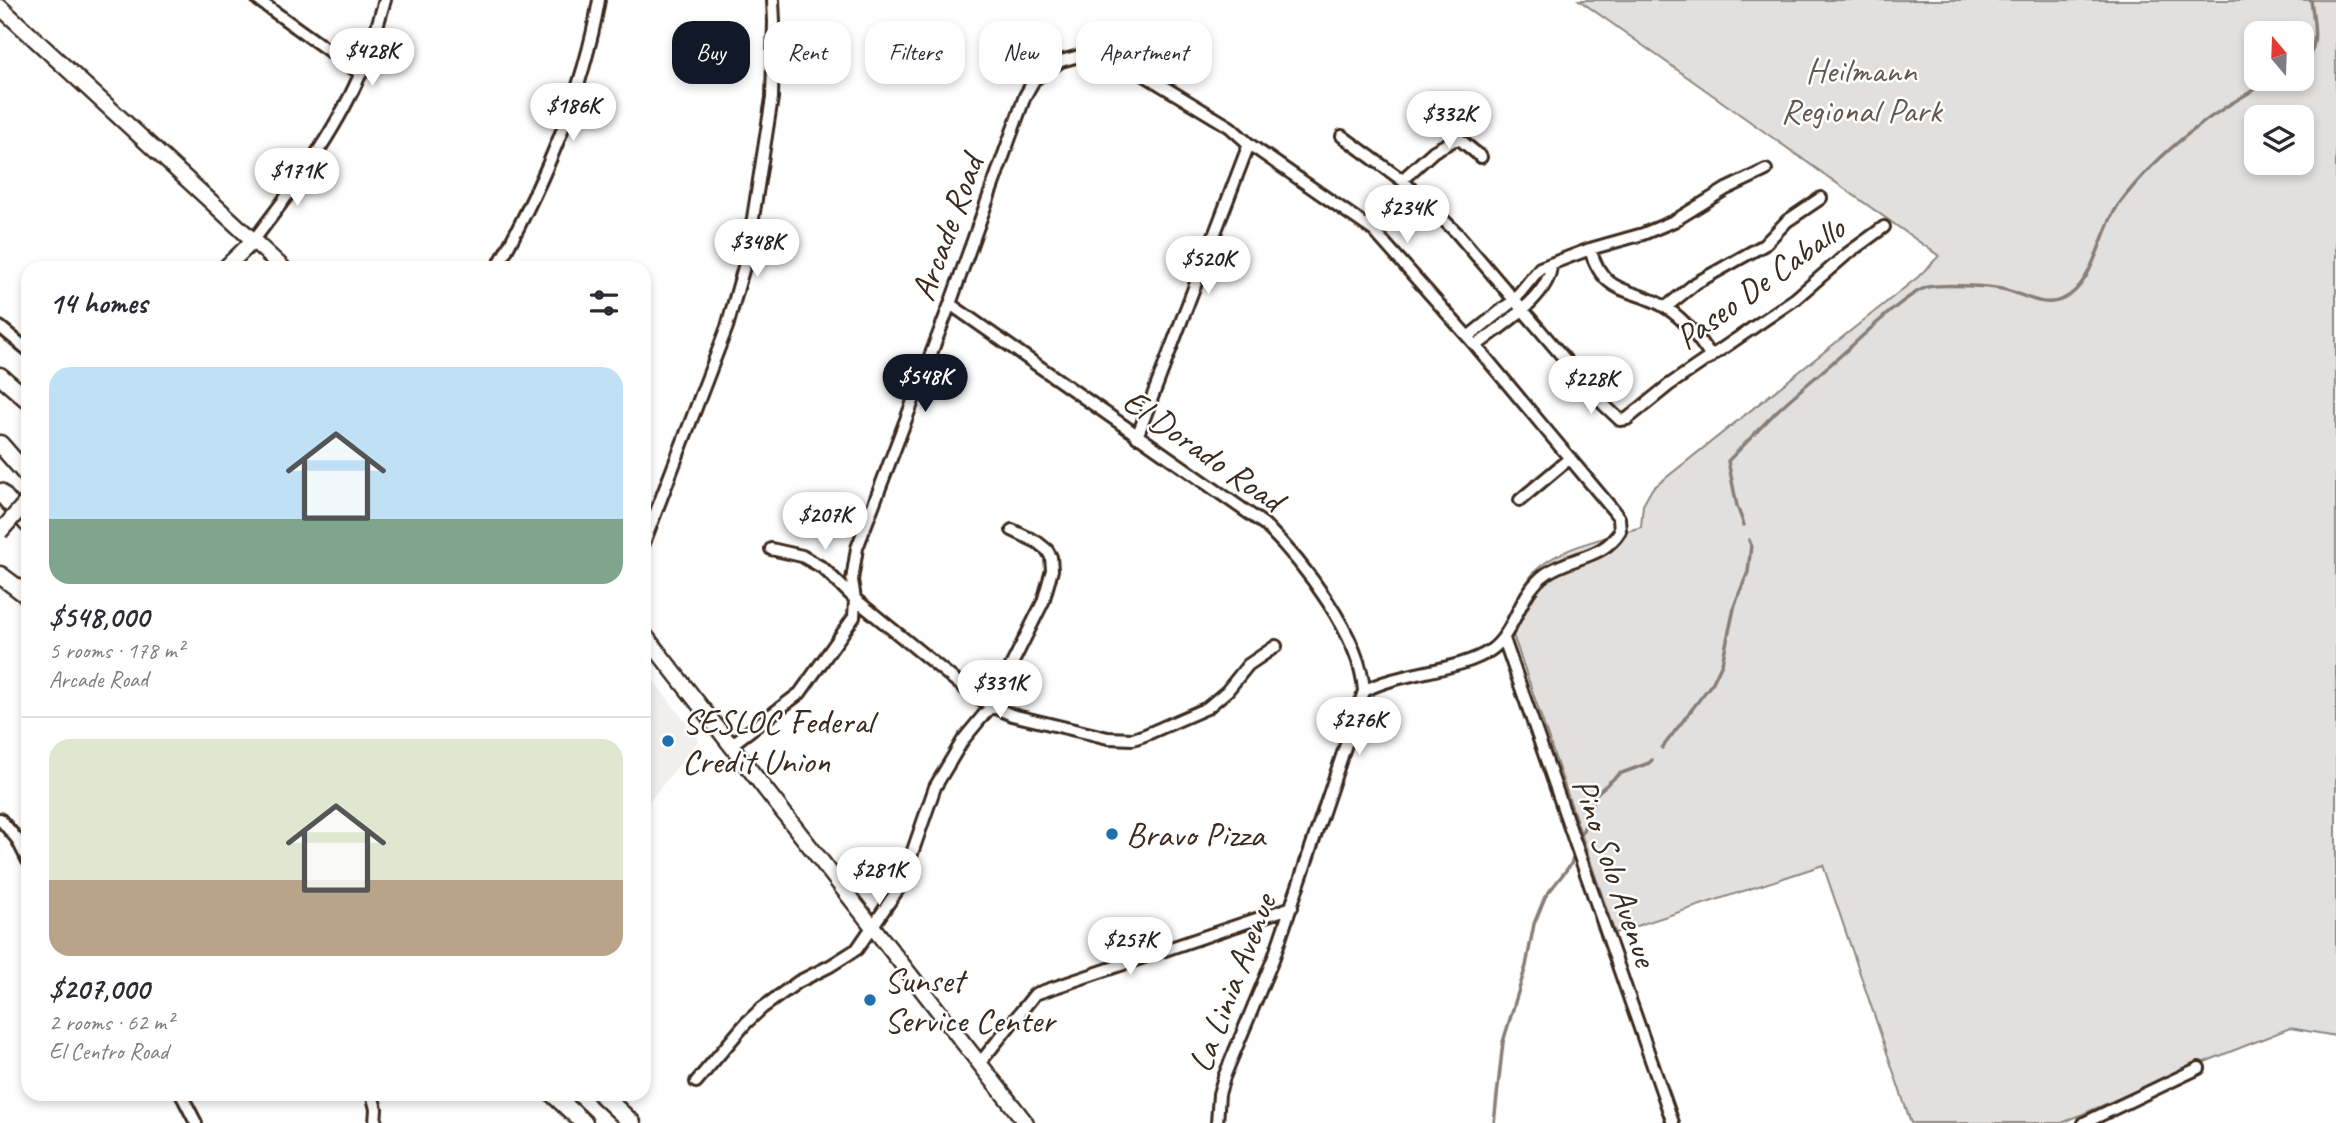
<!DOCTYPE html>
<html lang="en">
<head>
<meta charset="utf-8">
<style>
  body { margin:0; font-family:Caveat,sans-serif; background:#f2f2f3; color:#2b2b33; height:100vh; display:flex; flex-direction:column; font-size:26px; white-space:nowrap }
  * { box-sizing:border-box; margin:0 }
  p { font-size:23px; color:#7c7c81 }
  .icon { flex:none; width:38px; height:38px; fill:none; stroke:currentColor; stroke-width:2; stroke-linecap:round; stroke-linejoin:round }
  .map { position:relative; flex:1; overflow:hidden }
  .drawer { position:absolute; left:21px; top:261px; width:630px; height:840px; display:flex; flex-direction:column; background:#fff; border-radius:21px; box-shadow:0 4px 10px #0003 }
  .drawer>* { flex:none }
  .banner { position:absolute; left:672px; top:21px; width:665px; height:63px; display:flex; gap:14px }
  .needle { width:46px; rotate:341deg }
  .buttons { position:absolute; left:2244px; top:21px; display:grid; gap:14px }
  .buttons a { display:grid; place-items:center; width:70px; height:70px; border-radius:14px; background:#fff; box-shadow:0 4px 10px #0003; font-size:35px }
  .price { position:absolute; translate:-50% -60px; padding:0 16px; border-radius:24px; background:#fff; color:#222; font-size:23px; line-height:46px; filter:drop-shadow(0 2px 4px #0008) }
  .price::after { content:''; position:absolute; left:50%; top:42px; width:21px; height:16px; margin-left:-10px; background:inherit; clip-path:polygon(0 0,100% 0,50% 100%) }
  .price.active { background:#111827; color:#fff }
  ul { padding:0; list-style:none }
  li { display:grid; align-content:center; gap:14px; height:371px; padding:0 28px }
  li+li { border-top:2px solid #e1e1e2 }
  li span { display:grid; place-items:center; height:217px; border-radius:21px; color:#555 }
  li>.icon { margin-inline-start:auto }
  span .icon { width:126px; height:126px; fill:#fffc; stroke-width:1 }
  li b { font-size:30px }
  h2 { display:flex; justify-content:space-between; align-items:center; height:84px; padding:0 28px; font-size:30px }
  .pill { padding:0 24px; border-radius:21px; background:#fff; box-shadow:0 4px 10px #0003; font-size:24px; line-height:63px }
  .pill.active { background:#111827; color:#fff }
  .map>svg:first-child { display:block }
  .built { fill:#f1efee }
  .green { fill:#e2e0de; stroke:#8e857e; stroke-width:2; fill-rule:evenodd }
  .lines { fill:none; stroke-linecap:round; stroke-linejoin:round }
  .stream { stroke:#887e77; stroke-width:3.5 }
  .minor-casing { stroke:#3b2a1e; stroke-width:16 }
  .major-casing { stroke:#3b2a1e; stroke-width:19 }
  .highway-casing { stroke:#3b2a1e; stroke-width:21 }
  .minor { stroke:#fff; stroke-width:10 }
  .major { stroke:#fff; stroke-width:14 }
  .highway { stroke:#fff; stroke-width:16 }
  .major-bridge-casing { stroke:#3b2a1e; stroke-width:19; stroke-linecap:butt }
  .major-bridge { stroke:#fff; stroke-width:14 }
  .poi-dot { fill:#1f6fb2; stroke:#fff; stroke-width:2.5 }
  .labels { text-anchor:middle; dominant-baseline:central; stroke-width:5; stroke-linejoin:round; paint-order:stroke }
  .park-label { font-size:35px; fill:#65584e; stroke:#fff }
  .street-label { font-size:35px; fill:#3b2a1e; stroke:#fff }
  .poi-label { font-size:35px; fill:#3b2a1e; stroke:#fff; text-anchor:start }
</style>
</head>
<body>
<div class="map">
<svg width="2336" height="1123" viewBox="0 0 2336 1123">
  <rect width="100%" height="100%" fill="#fff"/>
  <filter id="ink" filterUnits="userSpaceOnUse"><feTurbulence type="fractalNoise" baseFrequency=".0143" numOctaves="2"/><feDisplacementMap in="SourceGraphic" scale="14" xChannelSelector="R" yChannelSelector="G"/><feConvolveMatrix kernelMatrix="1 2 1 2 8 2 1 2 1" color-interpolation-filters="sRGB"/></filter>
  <g filter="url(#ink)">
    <path class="built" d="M644,668L699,740L644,808Z"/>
    <path class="green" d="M1579,0H2336V1036L2290,1028L2182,1071L2062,1123H1911L1823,865L1615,933L1508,620C1516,606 1521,589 1531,576C1552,548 1607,538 1641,527L1643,505L1652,489L1918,277L1939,256ZM2256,33H2301V79H2256ZM2256,117H2301V163H2256Z"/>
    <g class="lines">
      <path class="stream" d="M2301,66C2321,48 2314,24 2311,0
        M1744,525L1737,506L1728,461C1744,445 1760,428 1776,412C1799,390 1825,370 1848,349C1865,334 1908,292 1928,287C1942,284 1988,286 2002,289C2022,293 2042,309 2063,299C2095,285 2100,229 2119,204C2158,152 2216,108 2275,79
        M1662,748L1713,682L1722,663L1735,604L1748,572L1751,545L1749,540
        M1581,836L1596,794L1619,774L1649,763L1652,760
        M1494,1123L1503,1042L1526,966L1534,924L1545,897L1571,864L1573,858"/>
      <g class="minor-casing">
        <path id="minor" d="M258,0L361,74
          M1446,119L1458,138L1481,157
          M1342,136L1402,180L1457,233L1604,405L1620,420L1627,419L1669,385L1795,299L1847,254L1884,227
          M1402,180L1434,151L1458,138
          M253,241C292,190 333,136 359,77C370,53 377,26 385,0
          M1590,249C1605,300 1635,286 1668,309C1686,321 1699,339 1711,357
          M497,268C543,184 583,94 599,0
          M950,304L1264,524C1302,561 1361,636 1364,691
          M1666,307L1696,283L1764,245L1787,221L1821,198
          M0,327L28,350
          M1468,337L1513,301L1540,268L1590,249L1643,234L1674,221L1726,189L1766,170
          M1476,346C1499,327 1550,297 1551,265
          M1137,437L1249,144
          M1520,500L1570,458
          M644,543L727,327L747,256L772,98L774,22L773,0
          M771,549L802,556L823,568L855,599L967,690L991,706L1012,715L1108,738L1133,739L1145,735L1207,708L1227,691L1248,665L1276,646
          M1504,639L1673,1123
          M731,745L800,693L854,617L855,599L852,580L857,548L950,304L1025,96L1034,80L1061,61L1079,56L1102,55L1141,73L1230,127L1249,144L1374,231L1476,346L1613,510L1619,518L1620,531C1603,559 1572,556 1547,573C1518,593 1516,632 1491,650C1459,672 1401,671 1364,691L1274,957L1224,1077L1219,1094L1217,1123
          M0,819L17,839L28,861
          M979,1064L1035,994L1292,907
          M696,1082L746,1023L762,1008L798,982L830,966L857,949L901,885L935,787L963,740L991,706L1043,602L1052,570L1051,557L1047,550L1037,542L1012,530
          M181,1094L196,1123
          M372,1094L376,1109L375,1123
          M2084,1123L2199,1068"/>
      </g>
      <g class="major-casing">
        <path id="major" d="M0,7L283,268
          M225,268L253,241
          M644,634L1026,1123"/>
      </g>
      <g class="highway-casing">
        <path id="highway" d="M0,376L28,400
          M0,444L28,476
          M0,492L28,524
          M0,575L28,596
          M553,1094L584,1123
          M601,1094L632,1123"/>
      </g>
      <use href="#minor" class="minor"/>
      <use href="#major" class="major"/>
      <use href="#highway" class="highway"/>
      <g class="major-bridge-casing">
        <path id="major-bridge" d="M0,532L28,500"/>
      </g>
      <use href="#major-bridge" class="major-bridge"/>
    </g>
  </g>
  <g class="poi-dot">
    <circle cx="668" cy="741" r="7"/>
    <circle cx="1112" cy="834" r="7"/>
    <circle cx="870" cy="1000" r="7"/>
  </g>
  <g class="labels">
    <g class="park-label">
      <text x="1861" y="70">Heilmann<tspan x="1861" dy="40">Regional Park</tspan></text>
    </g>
    <g class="street-label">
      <text transform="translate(947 228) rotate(-70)">Arcade Road</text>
      <text transform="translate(1760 283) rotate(-36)">Paseo De Caballo</text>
      <text transform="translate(1203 450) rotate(35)">El Dorado Road</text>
      <text transform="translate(1615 872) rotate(71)">Pino Solo Avenue</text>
      <text transform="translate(1232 983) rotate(-69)">La Linia Avenue</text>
    </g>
    <g class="poi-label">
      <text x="682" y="721">SESLOC Federal<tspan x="682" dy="40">Credit Union</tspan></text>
      <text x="1126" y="834">Bravo Pizza</text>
      <text x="884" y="980">Sunset<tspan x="884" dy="40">Service Center</tspan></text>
    </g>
  </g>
</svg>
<div class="buttons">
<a><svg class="needle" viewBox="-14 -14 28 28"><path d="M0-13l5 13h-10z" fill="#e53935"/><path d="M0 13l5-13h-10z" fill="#7c7c81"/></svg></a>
<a><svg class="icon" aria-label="layers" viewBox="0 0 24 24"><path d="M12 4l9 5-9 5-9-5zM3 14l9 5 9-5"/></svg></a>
</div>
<b class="price" style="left:372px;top:88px">$428K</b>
<b class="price" style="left:573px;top:143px">$186K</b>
<b class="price" style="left:1449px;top:151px">$332K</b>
<b class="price" style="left:297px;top:208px">$171K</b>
<b class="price" style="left:1407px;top:245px">$234K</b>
<b class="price" style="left:757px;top:279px">$348K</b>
<b class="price" style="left:1208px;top:296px">$520K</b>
<b class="price active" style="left:925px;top:414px">$548K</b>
<b class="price" style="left:1591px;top:416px">$228K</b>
<b class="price" style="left:825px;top:552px">$207K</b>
<b class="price" style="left:1000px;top:720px">$331K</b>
<b class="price" style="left:1359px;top:757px">$276K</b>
<b class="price" style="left:879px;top:907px">$281K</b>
<b class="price" style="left:1130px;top:977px">$257K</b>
<div class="banner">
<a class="pill active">Buy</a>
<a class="pill">Rent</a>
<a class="pill">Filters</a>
<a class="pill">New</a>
<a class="pill">Apartment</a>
</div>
<section class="drawer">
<h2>14 homes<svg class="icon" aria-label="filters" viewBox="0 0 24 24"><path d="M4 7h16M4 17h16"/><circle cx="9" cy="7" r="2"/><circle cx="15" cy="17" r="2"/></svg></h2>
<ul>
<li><span style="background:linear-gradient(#bfe0f5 70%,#7fa58c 0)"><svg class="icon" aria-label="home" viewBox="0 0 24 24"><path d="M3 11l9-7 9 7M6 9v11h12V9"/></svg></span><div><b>$548,000</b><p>5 rooms · 178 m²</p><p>Arcade Road</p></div></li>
<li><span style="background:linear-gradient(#dfe7d0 65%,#b9a48a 0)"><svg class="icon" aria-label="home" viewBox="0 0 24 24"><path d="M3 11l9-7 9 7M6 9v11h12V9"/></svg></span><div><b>$207,000</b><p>2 rooms · 62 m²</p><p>El Centro Road</p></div></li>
</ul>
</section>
</div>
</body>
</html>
